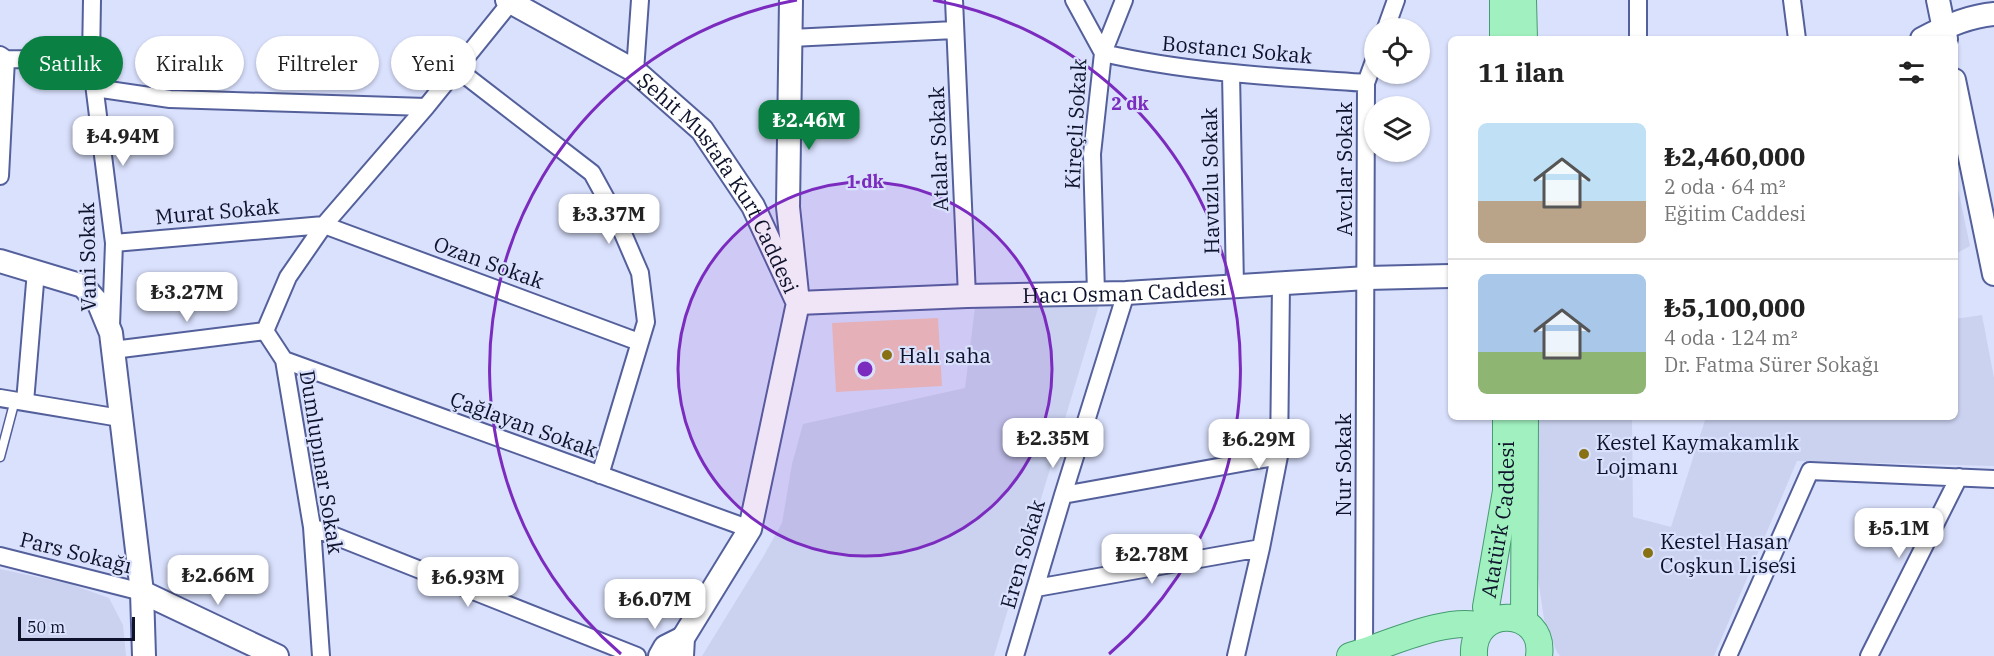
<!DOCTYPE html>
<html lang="tr">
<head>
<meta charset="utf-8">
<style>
  body { margin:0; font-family:"IBM Plex Serif",serif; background:#f6f6f6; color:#222; height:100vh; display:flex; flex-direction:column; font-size:22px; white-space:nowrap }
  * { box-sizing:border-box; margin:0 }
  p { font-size:20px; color:#767676 }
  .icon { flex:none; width:33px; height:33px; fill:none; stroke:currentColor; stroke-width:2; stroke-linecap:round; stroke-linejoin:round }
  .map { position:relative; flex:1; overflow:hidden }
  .drawer { position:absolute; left:1448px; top:36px; width:510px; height:384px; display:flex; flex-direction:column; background:#fff; border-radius:9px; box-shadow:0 2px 4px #0004 }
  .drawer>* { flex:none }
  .top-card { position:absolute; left:18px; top:36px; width:570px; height:54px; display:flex; gap:12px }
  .buttons { position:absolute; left:1364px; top:18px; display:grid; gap:12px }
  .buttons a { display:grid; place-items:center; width:66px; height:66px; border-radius:50%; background:#fff; box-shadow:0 2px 4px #0004; font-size:30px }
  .scale { position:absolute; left:18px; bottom:15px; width:117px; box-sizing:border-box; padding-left:6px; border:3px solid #0e122a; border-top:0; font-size:16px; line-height:21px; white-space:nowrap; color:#0e122a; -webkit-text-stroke:4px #dae1fd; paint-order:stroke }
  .price { position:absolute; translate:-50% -51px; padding:0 14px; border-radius:12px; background:#fff; color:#222; font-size:20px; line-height:39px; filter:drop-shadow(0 2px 3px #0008) }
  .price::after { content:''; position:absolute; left:50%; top:36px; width:18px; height:14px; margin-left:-9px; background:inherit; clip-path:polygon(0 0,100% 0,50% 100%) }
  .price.current { background:#0b8043; color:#fff }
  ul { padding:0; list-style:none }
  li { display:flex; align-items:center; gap:18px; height:150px; padding:0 30px }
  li+li { border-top:2px solid #e0e0e0 }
  li span { display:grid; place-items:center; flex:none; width:168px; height:120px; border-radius:9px; color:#555 }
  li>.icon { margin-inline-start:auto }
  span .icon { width:72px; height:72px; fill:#fffc; stroke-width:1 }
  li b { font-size:26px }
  h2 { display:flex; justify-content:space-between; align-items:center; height:72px; padding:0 30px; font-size:26px }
  .chip { padding:0 21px; border-radius:27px; background:#fff; box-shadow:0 2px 4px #0004; font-size:21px; line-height:54px }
  .chip.current { background:#0b8043; color:#fff }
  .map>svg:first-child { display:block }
  .built { fill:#cad2f0 }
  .pitch { fill:#f4c3b7 }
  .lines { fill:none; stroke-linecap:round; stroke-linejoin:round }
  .lane-casing { stroke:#54609b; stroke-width:11 }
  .street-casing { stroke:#54609b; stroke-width:20 }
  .secondary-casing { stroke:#54609b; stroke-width:26 }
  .primary-casing { stroke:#449c70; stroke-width:28 }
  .lane { stroke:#fff; stroke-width:8 }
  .street { stroke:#fff; stroke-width:16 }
  .secondary { stroke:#fff; stroke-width:22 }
  .primary { stroke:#a0f1bf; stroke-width:26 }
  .ring { fill:none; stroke:#7b2cbf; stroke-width:3 }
  .poi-dot { fill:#887112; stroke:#dae1fd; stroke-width:2 }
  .labels { text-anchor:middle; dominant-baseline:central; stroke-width:4.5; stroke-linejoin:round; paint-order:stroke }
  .street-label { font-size:21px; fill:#0e122a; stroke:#dae1fd }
  .poi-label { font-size:21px; fill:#0e122a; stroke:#dae1fd; text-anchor:start }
  .centre { fill:#7b2cbf; stroke:#dae1fd; stroke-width:3 }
  .ring-label { font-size:18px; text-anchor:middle; font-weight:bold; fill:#7b2cbf; stroke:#dae1fd; stroke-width:4.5; stroke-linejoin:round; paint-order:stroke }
</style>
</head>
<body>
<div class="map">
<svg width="1994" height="656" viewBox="0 0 1994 656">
  <rect width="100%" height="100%" fill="#dae1fd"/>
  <path class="built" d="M1954,170L1970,246L1955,254H1954Z
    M1099,305L994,656H702L763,557L782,523L792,464L803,424L965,388L975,307Z
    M1982,315L1994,378V466L1797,461L1714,656H1560L1557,652L1545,625L1538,579L1535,492V417H1632L1633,517L1671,527L1706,417H1954L1955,319Z
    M0,569L70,584L109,598L123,625L126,656H0Z"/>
  <path class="pitch" d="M938,318L942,386L836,392L832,323Z"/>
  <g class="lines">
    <g class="lane-casing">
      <path id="lane" d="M0,457L15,400"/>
    </g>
    <g class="street-casing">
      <path id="street" d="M92,0L91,60L114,243L111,326
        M954,0L967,296
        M1074,0L1103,53L1092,154L1096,293
        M1124,0L1103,53C1190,73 1278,77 1366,83
        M1638,0V39
        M1792,0L1797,39
        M1386,28L1396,0
        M791,38L955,30
        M0,55L6,59L0,176
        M0,61L6,59L91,60
        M457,69L592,173L615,215L640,273L646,322L600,475
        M635,71L640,0
        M1231,73L1235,287
        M95,88L170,99L426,107
        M114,243L324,225L639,342
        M113,350L265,331
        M284,360L750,529
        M0,398L120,418
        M25,402L36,271
        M1063,495L1279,456
        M312,527L637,656
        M0,556L142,592
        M1036,588L1261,548
        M1364,652L1366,83L1374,61
        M321,656L312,527L284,360L265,331L288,277L324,225L426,107L510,3
        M1015,656L1063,495L1126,293
        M1236,656L1261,548L1279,456L1281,284
        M1728,656L1810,471L1994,479
        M1869,656L1959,477"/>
    </g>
    <g class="secondary-casing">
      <g id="secondary">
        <path id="s1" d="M507,0L635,71L702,130L753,206L798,303L750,529L683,638L682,656"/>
        <path id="s2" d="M791,0L788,207L798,303L967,296L1126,293L1367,278L1450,276"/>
        <path d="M1938,0L1946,39"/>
        <path d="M1922,39C1944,27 1969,16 1994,14"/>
        <path d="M1954,80L1994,274"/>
        <path d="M0,261L83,286L99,304L111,333L142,592L144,656"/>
        <path d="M142,592L277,656"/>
        <path d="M660,656L665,647L683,638"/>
      </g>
    </g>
    <g class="primary-casing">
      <g id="primary">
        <path d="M1503,0V39"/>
        <path d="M1523,0L1524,39"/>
        <path id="s3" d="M1489,622L1486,607L1506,491V417"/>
        <path d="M1524,622L1525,417"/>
        <path d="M1350,656C1383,647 1450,614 1483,627"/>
        <path d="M1474,656C1471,603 1546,607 1539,656"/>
      </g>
    </g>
    <use href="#lane" class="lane"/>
    <use href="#street" class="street"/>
    <use href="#secondary" class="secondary"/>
    <use href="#primary" class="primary"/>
  </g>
  <circle cx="865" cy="369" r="187" fill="#7b2cbf" fill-opacity=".12"/>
  <g class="ring">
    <circle cx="865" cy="369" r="187"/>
    <path d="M621 654A375 375 0 0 1 797 0M933 0A375 375 0 0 1 1109 654"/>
  </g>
  <g class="poi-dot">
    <circle cx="887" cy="355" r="6"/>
    <circle cx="1584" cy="454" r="6"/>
    <circle cx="1648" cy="553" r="6"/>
  </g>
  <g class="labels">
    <g class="street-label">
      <text transform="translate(1237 49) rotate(5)">Bostancı Sokak</text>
      <text transform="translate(1075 124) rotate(-87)">Kireçli Sokak</text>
      <text transform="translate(938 149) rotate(-92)">Atalar Sokak</text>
      <text transform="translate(1344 169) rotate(-90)">Avcılar Sokak</text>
      <text transform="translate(1210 181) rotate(-91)">Havuzlu Sokak</text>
      <text stroke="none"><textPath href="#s1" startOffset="288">Şehit Mustafa Kurt Caddesi</textPath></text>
      <text transform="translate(217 211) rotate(-5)">Murat Sokak</text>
      <text transform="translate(87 257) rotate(-91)">Vani Sokak</text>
      <text transform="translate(489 262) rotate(20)">Ozan Sokak</text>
      <text stroke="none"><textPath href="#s2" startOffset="630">Hacı Osman Caddesi</textPath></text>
      <text transform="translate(524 424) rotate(20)">Çağlayan Sokak</text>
      <text transform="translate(322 462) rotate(81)">Dumlupınar Sokak</text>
      <text transform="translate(1343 465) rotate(-90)">Nur Sokak</text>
      <text stroke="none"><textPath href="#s3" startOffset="104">Atatürk Caddesi</textPath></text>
      <text transform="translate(76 552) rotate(14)">Pars Sokağı</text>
      <text transform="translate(1022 554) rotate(-74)">Eren Sokak</text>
    </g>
    <g class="poi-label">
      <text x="899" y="355">Halı saha</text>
      <text x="1596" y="442">Kestel Kaymakamlık<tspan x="1596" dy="24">Lojmanı</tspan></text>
      <text x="1660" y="541">Kestel Hasan<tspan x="1660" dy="24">Coşkun Lisesi</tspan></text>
    </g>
  </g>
  <circle cx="865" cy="369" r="9" class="centre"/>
  <g class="ring-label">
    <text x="1130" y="110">2 dk</text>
    <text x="865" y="188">1 dk</text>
  </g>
</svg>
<div class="buttons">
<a><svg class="icon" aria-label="locate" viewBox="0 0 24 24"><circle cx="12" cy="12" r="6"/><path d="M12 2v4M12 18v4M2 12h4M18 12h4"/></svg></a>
<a><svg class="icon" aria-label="layers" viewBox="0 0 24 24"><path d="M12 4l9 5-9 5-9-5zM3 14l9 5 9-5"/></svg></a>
</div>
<div class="scale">50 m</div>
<b class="price current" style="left:809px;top:151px">₺2.46M</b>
<b class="price" style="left:123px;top:167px">₺4.94M</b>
<b class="price" style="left:609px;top:245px">₺3.37M</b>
<b class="price" style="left:187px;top:323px">₺3.27M</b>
<b class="price" style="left:1053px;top:469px">₺2.35M</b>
<b class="price" style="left:1259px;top:470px">₺6.29M</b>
<b class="price" style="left:1899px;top:559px">₺5.1M</b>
<b class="price" style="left:1152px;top:585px">₺2.78M</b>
<b class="price" style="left:218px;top:606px">₺2.66M</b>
<b class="price" style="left:468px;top:608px">₺6.93M</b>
<b class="price" style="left:655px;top:630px">₺6.07M</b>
<div class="top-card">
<a class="chip current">Satılık</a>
<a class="chip">Kiralık</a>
<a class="chip">Filtreler</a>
<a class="chip">Yeni</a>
</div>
<section class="drawer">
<h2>11 ilan<svg class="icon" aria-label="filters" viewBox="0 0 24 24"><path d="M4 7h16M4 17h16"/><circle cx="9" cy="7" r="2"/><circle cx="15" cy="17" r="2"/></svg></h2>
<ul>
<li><span style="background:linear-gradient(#bfe0f5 65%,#b9a48a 0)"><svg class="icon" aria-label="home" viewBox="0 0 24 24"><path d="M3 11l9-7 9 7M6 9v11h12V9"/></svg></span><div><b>₺2,460,000</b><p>2 oda · 64 m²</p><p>Eğitim Caddesi</p></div></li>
<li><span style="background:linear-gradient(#a9c7e8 65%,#8fb573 0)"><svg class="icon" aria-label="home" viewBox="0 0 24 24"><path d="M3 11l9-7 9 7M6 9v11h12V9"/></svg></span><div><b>₺5,100,000</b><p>4 oda · 124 m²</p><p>Dr. Fatma Sürer Sokağı</p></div></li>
</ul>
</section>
</div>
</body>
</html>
